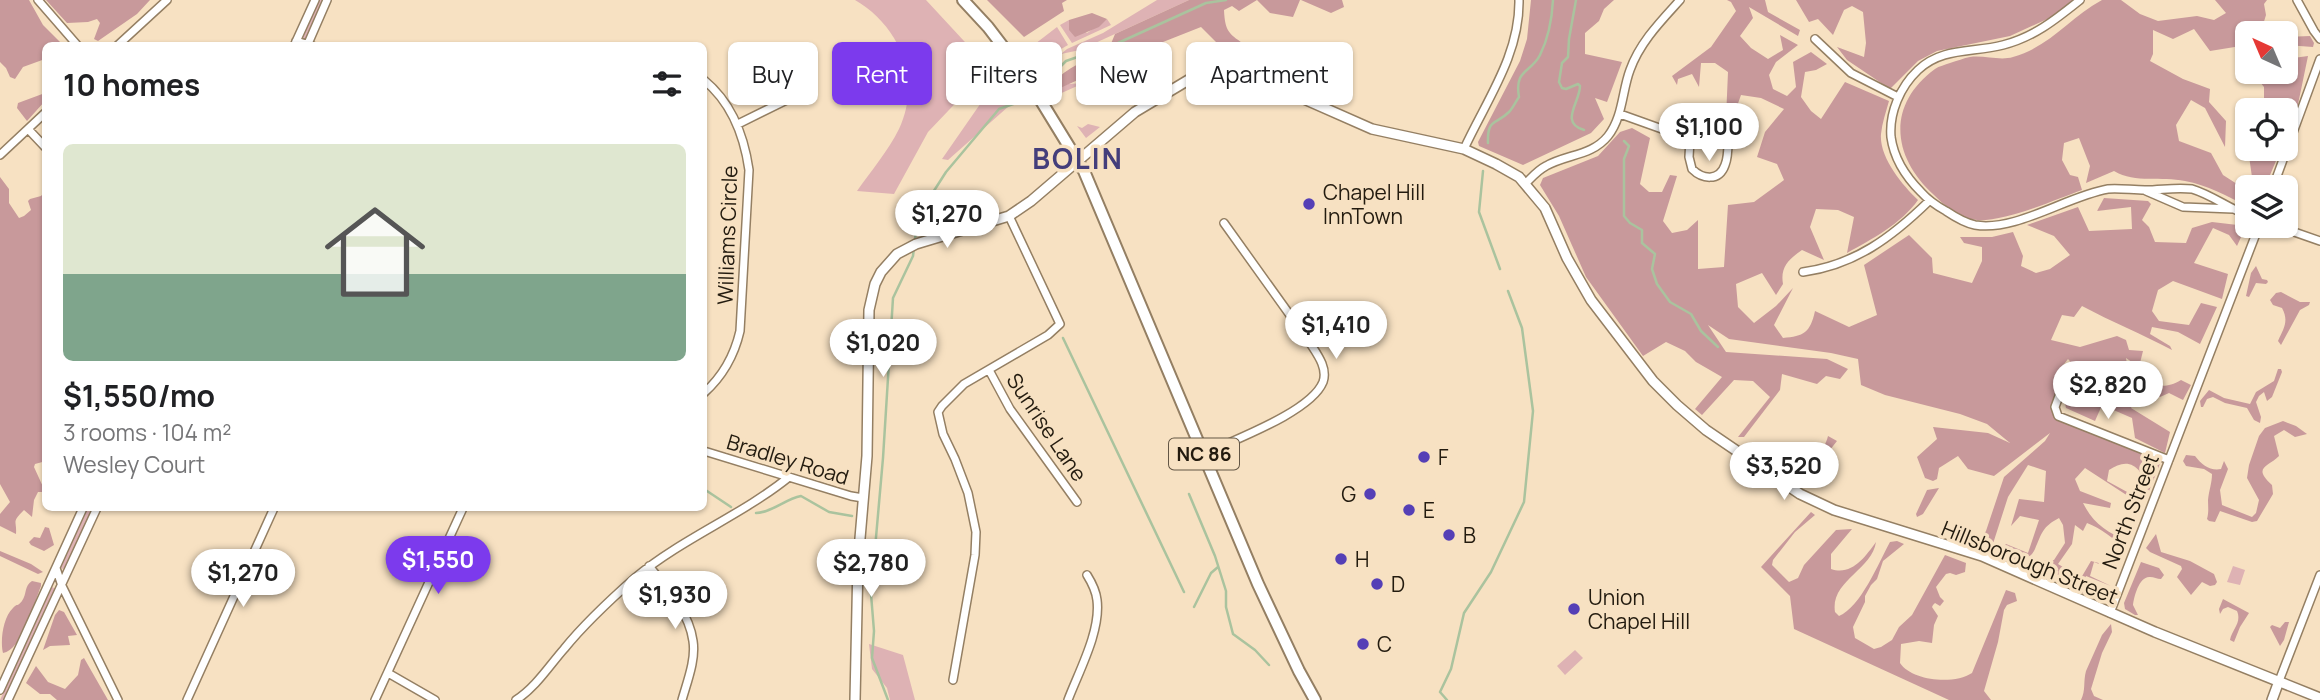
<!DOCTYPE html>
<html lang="en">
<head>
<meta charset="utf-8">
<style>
  body { margin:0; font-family:Manrope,sans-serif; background:#f6f6f6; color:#202124; height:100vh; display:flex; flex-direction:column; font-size:26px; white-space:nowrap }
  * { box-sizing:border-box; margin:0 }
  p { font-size:23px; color:#757577 }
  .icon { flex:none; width:38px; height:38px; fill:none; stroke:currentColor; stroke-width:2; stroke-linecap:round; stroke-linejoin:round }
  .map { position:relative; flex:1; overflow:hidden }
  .panel { position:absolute; left:42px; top:42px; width:665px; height:469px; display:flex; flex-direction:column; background:#fff; border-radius:10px; box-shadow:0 2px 5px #0004 }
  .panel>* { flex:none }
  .guide { position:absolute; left:728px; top:42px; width:665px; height:63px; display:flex; gap:14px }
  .needle { width:46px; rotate:316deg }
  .buttons { position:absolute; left:2235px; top:21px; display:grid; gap:14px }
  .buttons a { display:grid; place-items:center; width:63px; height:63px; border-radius:10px; background:#fff; box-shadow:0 2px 5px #0004; font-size:35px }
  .price { position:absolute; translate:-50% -60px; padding:0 16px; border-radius:24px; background:#fff; color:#222; font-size:23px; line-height:46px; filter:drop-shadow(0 2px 4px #0008) }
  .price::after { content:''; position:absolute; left:50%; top:42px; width:21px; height:16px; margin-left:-10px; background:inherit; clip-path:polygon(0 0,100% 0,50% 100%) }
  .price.active { background:#7c3aed; color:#fff }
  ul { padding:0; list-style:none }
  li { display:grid; align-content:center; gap:14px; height:371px; padding:0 21px }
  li+li { border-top:2px solid #e0e0e0 }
  li span { display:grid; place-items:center; height:217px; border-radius:10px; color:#555 }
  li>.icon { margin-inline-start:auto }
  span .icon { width:126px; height:126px; fill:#fffc; stroke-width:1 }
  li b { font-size:30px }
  h2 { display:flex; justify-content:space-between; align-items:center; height:84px; padding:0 21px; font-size:30px }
  .tag { padding:0 24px; border-radius:10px; background:#fff; box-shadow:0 2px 5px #0004; font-size:24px; line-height:63px }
  .tag.active { background:#7c3aed; color:#fff }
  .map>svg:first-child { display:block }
  .green { fill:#deb2b4 }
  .forest { fill:#c8999b }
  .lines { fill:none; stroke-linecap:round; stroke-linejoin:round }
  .stream { stroke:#aac39e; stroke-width:2.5 }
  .minor-casing { stroke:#947f63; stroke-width:10 }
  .tertiary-casing { stroke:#947f63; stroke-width:12 }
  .primary-casing { stroke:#947f63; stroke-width:14 }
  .minor { stroke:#fff; stroke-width:7 }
  .tertiary { stroke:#fff; stroke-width:9 }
  .primary { stroke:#fff; stroke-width:10 }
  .poi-dot { fill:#553fb6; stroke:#f7e1c2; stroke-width:2.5 }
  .labels { text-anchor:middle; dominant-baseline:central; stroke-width:7; stroke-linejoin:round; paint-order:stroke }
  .shield { fill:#f7e1c2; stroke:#635645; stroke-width:2 }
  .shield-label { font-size:19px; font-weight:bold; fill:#231b0f }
  .poi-label { font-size:21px; fill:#231b0f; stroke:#f7e1c2; text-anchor:start }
  .street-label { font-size:21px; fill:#231b0f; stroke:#f7e1c2 }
  .district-label { font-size:28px; font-weight:bold; letter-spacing:2px; fill:#443e7b; stroke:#f7e1c2 }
</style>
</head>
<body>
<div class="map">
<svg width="2320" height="700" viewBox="0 0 2320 700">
  <rect width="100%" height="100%" fill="#f7e1c2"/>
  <path class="green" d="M318,0H325L306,40H304L302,36Z
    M855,0H926L989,68L928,132L894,194L857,191C871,171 888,151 899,129C922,80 900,26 855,0Z
    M1157,0H1189L1080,50L1061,54L1067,49L1103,33Z
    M1107,19L1111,25L1072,43L1060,25L1069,20L1087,33Z
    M1057,27L1068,45L1056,52L1055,49L1036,63L1056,89L1068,84L1084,83L1057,95L1028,54L1031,47Z
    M1001,74L1018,98L948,160L942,159Z
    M1088,124L1100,127L1086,138L1077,126L1082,128Z
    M86,508H94L67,567L62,569L60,566Z
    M2233,566L2245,570L2240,585L2227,582Z
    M52,587L57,590L6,700H0Z
    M869,644L903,655L915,700H890L887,688L872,669Z
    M1575,650L1583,658L1565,675L1557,666Z"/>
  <path class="forest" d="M0,0H29L43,25L63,45L46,46L45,59L23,67L15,79L10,77L6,68L0,62Z
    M46,0H150L137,14L98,41L94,39L100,23L97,19L88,22L67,23Z
    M987,0H1067L1062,3L1064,11L1024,37Z
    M1189,0H1300L1293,17L1270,13L1257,0L1239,11L1232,6L1224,10C1225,32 1229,34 1247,46L1241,64L1220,62L1217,59L1222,51L1217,43L1201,27L1163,42L1126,68L1106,67L1056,90L1052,84C1067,67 1087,59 1108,51L1115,34Z
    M1301,0H1342L1344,7L1331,13Z
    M1531,0H1614L1604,9L1599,21L1585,33V54L1622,62L1607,102L1595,98L1604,119L1591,133L1523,165L1479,146L1478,142L1520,61L1527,39Z
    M1727,0H1765L1768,12L1800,30L1798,36L1749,7L1753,18L1740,36L1751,48L1768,59L1783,50L1780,35L1798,45L1776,62L1769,75L1773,89L1787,96L1796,87L1793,62L1811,52L1827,64L1816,70L1805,72L1801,97L1811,111L1821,119L1845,82L1889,101C1886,112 1882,123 1881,134C1879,157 1902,185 1918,200C1901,224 1872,239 1847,253L1854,217L1838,210L1816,209L1810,227L1824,260L1802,250C1789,259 1780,267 1783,284L1776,295L1762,273L1736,284L1738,307L1754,323L1776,306L1793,288L1774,325L1783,338C1804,336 1810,333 1815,311L1849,327L1877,315L1864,265L1909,235L1932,258L1933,273L1972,283L1982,261V247L1964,243L1960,237H1992L2013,232L2023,256L2021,266L2036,273L2050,269L2070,255L2054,236L2027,225L2078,207L2089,231L2132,229L2131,207L2097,211L2104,198L2148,201L2151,204L2142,220L2149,227L2155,242L2186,243L2192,228L2212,222L2246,226L2237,246L2229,235L2213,228L2194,263L2228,274L2222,299L2173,281L2158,290L2152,311L2159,321L2189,325L2201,303L2217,307L2200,344L2178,332L2152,327L2150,334L2170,346L2172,350C2142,334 2112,322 2082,306L2074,317L2062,315L2051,340L2080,347L2117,336L2126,340L2129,350L2143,351L2139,367L2126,358L2128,370C2148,382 2159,393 2181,380L2191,385L2183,400L2169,393L2160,397L2140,387L2131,408L2170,432L2165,453L2135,438L2132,418L2102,405L2095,421L2066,408L2064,399L2075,367L2068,359L2061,368L2052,407L2058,420L2161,461L2149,491L2138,485L2140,472C2131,460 2120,463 2109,470L2107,481L2129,493L2128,496L2085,468L2075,479L2080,491L2111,503L2110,508L2083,503C2093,523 2107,533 2127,540L2126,548C2113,539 2101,528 2087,523L2083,531L2075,525L2072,544L2058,564L2081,578L2091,561L2114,567V570L2094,562L2090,576L2111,586L2086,576L2081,590L2091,597L2067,586V579L2056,574L2052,581L2036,574L2039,561L2054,560L2065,543L2063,525L2059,518C2042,527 2042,533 2035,549C2032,556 2024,561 2019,566L1999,557V553L2006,544L2028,553L2039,520L2020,516L2011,526L2019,499L2044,502L2046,471L2028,465L2008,497L1990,553L1976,546L1986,531L2004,477L2045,441L2050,433L1994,476L1968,469L1958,456L1939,468L1937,479L1933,481L1925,478L1917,457L1937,439L1933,427L1988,433L2010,443L1987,424L1960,414L1885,395L1861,385L1858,359L1831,353L1729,339L1708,325L1726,352L1827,359L1848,369L1840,379L1826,376L1817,384L1782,374L1780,390L1744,437H1738L1770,397L1753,381L1734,380L1702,415L1695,409L1722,377L1696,362L1685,351L1666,342L1643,356L1586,277L1559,216L1540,185L1543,178L1598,156L1620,132L1632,128L1650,138L1640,184L1649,192H1662L1670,175L1677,176L1663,221L1672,233L1687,230L1698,220V269L1724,267L1728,205L1754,202L1784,180L1777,164L1757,157L1765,132L1784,109L1761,98L1741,95L1730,126L1726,118L1728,72L1715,63H1701L1699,87L1692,74L1678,79L1677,85L1672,76L1711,47L1736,11L1731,2Z
    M1796,0H2073L2054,16L2010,36L1937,51L1918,61L1890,89L1847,60L1837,47L1864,57L1866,43L1863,12L1852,6L1844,10L1833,35L1818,19L1809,22Z
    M2102,0H2121L2140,14L2158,21L2197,16L2214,20L2226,13L2215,0H2267L2264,4L2266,15L2262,28L2276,33H2247V45L2210,51L2194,29L2173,39L2153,30V54L2150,61L2183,79L2210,89L2209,102L2226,121L2225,147L2205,108L2191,100L2176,125L2179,141L2211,153L2223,175L2237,184H2253L2248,149H2281L2265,187H2247V206C2227,196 2207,185 2185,181C2161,176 2136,184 2114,171L2086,183L2090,166L2079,138L2064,143L2062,160L2070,175L2078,177L2082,190C2054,200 1997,226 1969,219C1957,216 1943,204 1934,195C1892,157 1886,105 1935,69C1939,66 1945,65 1950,63C1957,61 1964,58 1970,57C1984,55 2000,61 2013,57C2051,46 2069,18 2102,0Z
    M1092,13L1107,19L1099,27L1075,37L1069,30V20Z
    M2310,36L2314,43L2313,47L2286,45V37Z
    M1037,48L1043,49L1044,52L1055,49L1056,52L1042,66C1036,63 1031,59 1032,52Z
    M2308,56L2296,114L2286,139V110H2264V87L2252,72H2286V59Z
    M45,93V101L27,121L17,108L18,103Z
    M0,177L9,189V203L19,218L24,216L31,210L28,201L30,199L41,196L46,190V430L43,433L45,438L46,461L35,464L34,467L44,489L43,492H38L34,500L32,517L24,510C11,523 17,520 16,534L0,526V514L10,502L0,484Z
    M2256,266L2262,279L2267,280L2268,282L2266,284L2256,283L2249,297L2246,296L2251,273Z
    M2281,292L2300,302H2310L2309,305L2300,310L2281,345L2278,341C2284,328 2289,321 2282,308L2273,305L2270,300L2276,293Z
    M2278,369H2281L2282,372L2272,397L2267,401L2264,392L2259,396L2256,402L2261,417L2260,423L2254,420L2247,408L2225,403L2213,397L2207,399L2203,407H2201L2200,401L2209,390L2224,398L2250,404L2256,392L2274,381Z
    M2283,421L2296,426L2307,434L2295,437L2284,430L2274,436L2279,456C2268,467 2252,467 2272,485L2273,494L2257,521L2252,522L2220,511L2215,522L2209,521L2207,519C2209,512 2208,506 2208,500C2209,490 2212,483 2212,474L2204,469L2186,466L2183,461L2186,455L2195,456C2202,465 2210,471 2221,469L2224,461L2228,469L2220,490L2222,505L2252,517L2256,513L2259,500L2247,478L2249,465L2259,436L2265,428Z
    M1828,436L1837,441L1818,465L1816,474L1810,482C1809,469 1824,452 1828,436Z
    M1939,488L1923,514L1917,517L1916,514L1927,490Z
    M1811,512L1815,515L1795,532L1773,560L1772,565L1789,582L1798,578L1804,565L1836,530L1852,529L1831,554V569C1852,576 1865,557 1876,542C1872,570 1830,581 1835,612L1839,616C1861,607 1879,562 1890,542L1897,541L1904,544L1883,561L1877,579L1871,585L1865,596V602L1853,627L1855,638L1874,649L1881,647L1892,640L1899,627L1912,615L1945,555L1966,563L1965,572L1956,575L1950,573L1946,574L1936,587L1940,597L1944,601L1940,606L1935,603L1933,605L1932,607L1938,616L1934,625L1932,643L1919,641L1901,644L1900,663C1912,681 1954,685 1972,673L2006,590L2015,593L2017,601L2007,605L2004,610L1998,642L1984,691L1991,700H1949L1794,629L1790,596L1761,567Z
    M45,527L49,528L54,545L44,551L31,545L29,542L34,537L40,538Z
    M2156,534L2161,552L2190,561L2214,574L2217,582L2215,585L2210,586L2202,582L2191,595L2177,577L2182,569L2181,566L2150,552L2146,548Z
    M0,551L31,564L43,572L38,574L0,556Z
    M2141,562L2159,568L2164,575L2161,579C2157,579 2154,577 2150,577C2139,576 2134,597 2133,605L2138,615H2135L2125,609L2124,603Z
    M32,581L41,583V586C34,603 22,650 3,653C0,641 3,617 13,608C19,602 16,608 22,601C27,594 24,586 32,581Z
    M2223,599L2249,613L2240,627L2234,642L2230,640C2232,629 2242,623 2237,611L2228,607L2223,609L2220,614L2219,609Z
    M59,610L64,612L77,635L68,636L70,645L50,646L43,650L55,615Z
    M2285,622H2289L2284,640L2280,646L2270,627L2272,625L2280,628Z
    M2111,624L2112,632L2102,653L2091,689L2094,696L2103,700H2081C2086,690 2083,682 2086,671L2102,635Z
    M84,658L108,700H57L50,694H40L26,683L36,666L48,682L65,689L78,675L81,660Z"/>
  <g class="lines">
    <path class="stream" d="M1576,0L1569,39L1568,57L1562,63L1559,82L1562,88L1566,89L1578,84L1580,86C1580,102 1559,123 1584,130
      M1048,79L1066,61L1118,43L1206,3L1226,0
      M1624,141L1629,146L1624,159V216L1630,223L1642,230V243L1655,254L1652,269L1657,284L1670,302L1691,314L1701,331L1718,347
      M1488,143C1487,118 1496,125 1509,112C1513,108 1516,101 1519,97C1514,69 1531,73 1540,55C1549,37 1552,19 1553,0
      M1483,171L1479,212L1500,269
      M1063,338L1184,592
      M704,489L731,507
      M1189,494L1215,556L1226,591V607L1233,634L1255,650L1269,665
      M756,513C771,513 785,499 801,496L829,512L852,516
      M1194,607L1211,573L1218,567
      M888,700L872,658L874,631L871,594L883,458L893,298L913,256L916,231L930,197L946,172L999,109L1016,103L1021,98
      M1447,700L1440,692L1451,669L1464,613L1491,572L1524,502L1533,411L1522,328L1508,291"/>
    <g class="minor-casing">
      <path id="minor" d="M38,0L78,46
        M2080,0C2055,20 2034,37 2003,45C1973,53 1942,47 1918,70C1900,87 1889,113 1891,137C1894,159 1906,177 1921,192C1929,201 1937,206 1946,211C1955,217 1965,223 1975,225C2016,232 2067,196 2108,189C2120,188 2132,190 2145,190C2161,190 2176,187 2192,189C2212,195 2228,208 2247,215
        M2297,0L2314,31L2320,39
        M1815,39L1851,73L1898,97
        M296,41L313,46
        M117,46L167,0
        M294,46L315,0
        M307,46L327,0
        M704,80C732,103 744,135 749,170L740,331C734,357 723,376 704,393
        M1620,114L1690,139L1744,142
        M738,124L811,88
        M28,129L46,148
        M1690,139L1689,157L1692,169C1702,179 1719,182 1725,165C1728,158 1728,149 1728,141
        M1464,149C1486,101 1520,55 1519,0
        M0,155L46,112
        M1526,183C1532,177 1538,170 1546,166C1567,154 1592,156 1608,136C1623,117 1622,91 1630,70C1640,42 1661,21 1680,0
        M2273,187L2320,59
        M2146,191L2183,207L2233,209
        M2277,226L2320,241
        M1803,272C1855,265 1892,237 1929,201
        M989,370L1010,409L1077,502
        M2067,374L2055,407L2058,416L2169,460
        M704,451L851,496L863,498
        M1204,454C1233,440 1311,412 1323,382C1328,368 1317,354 1310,343L1224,223
        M649,566C667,588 689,612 693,641C696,660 687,682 682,700
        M56,568L62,586L118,700
        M2110,613L2259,226
        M388,673L435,700
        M953,680L975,555L976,532L968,493L955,459L943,434L938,412L942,406L964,384L1048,335L1060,324L1009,216
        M2279,681L2320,575
        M0,690L83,508
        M8,700L97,508
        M187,700L274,508
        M375,700L463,508
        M516,700C536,687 549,666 564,649C585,623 611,599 636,577C683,538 742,515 789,477
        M1068,700C1079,671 1101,631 1097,600C1096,591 1092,583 1087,575"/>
    </g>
    <g class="tertiary-casing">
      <path id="tertiary" d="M855,700L858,562L867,456L869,310L875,284L881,272L897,254L916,244L1009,216L1031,201L1135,112L1190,79L1215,73L1261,80L1372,129L1464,149L1496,164L1519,177L1545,208L1567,258L1591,300L1653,381L1677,405L1706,430L1800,494L1834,510L1982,556L2155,632L2320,698
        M2272,700L2279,681"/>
    </g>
    <g class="primary-casing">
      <path id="primary" d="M963,0L988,27L1027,78L1084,171L1258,584L1299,671L1315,700"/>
    </g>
    <use href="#minor" class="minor"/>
    <use href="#tertiary" class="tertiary"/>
    <use href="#primary" class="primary"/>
  </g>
  <g class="poi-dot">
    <circle cx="1309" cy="204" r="7"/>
    <circle cx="1424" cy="457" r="7"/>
    <circle cx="1370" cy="494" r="7"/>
    <circle cx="1409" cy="510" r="7"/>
    <circle cx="1449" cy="535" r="7"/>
    <circle cx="1341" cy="559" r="7"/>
    <circle cx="1377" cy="584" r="7"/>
    <circle cx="1574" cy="609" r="7"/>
    <circle cx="1363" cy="644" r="7"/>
  </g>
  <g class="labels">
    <rect class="shield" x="1169" y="438.5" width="70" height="31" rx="5"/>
    <g class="shield-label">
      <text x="1204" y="454">NC 86</text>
    </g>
    <g class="poi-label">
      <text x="1323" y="192">Chapel Hill<tspan x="1323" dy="24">InnTown</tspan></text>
      <text x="1438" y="457">F</text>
      <text x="1356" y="494" text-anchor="end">G</text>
      <text x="1423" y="510">E</text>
      <text x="1463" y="535">B</text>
      <text x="1355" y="559">H</text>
      <text x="1391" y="584">D</text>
      <text x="1588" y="597">Union<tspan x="1588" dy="24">Chapel Hill</tspan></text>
      <text x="1377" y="644">C</text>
    </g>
    <g class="street-label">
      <text transform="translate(727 235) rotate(-88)">Williams Circle</text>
      <text transform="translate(1047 427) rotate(56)">Sunrise Lane</text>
      <text transform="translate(788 459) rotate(17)">Bradley Road</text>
      <text transform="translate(2130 511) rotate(-69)">North Street</text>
      <text transform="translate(2030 562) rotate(22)">Hillsborough Street</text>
    </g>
    <g class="district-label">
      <text x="1078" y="158">BOLIN</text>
    </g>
  </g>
</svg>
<div class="buttons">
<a><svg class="needle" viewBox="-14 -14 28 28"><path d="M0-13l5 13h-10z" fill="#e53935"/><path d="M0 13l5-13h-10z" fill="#757577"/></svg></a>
<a><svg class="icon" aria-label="locate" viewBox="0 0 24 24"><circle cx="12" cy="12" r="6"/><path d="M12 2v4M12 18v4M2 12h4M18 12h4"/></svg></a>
<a><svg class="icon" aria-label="layers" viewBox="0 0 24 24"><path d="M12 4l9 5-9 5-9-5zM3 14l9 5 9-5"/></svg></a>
</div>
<b class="price" style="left:1709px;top:163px">$1,100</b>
<b class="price" style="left:947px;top:250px">$1,270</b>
<b class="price" style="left:1336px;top:361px">$1,410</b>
<b class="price" style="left:883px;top:379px">$1,020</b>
<b class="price" style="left:2108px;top:421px">$2,820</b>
<b class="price" style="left:1784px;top:502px">$3,520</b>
<b class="price active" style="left:438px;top:596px">$1,550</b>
<b class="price" style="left:871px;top:599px">$2,780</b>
<b class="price" style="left:243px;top:609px">$1,270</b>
<b class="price" style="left:675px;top:631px">$1,930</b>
<div class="guide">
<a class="tag">Buy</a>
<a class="tag active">Rent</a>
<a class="tag">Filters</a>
<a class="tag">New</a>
<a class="tag">Apartment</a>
</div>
<section class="panel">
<h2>10 homes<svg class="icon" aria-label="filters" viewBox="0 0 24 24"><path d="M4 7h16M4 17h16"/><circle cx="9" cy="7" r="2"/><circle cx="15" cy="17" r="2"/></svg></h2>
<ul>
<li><span style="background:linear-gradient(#dfe7d0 60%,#7fa58c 0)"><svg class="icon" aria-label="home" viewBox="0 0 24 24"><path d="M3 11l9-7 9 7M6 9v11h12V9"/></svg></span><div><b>$1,550/mo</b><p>3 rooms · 104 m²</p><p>Wesley Court</p></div></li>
</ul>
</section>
</div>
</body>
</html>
